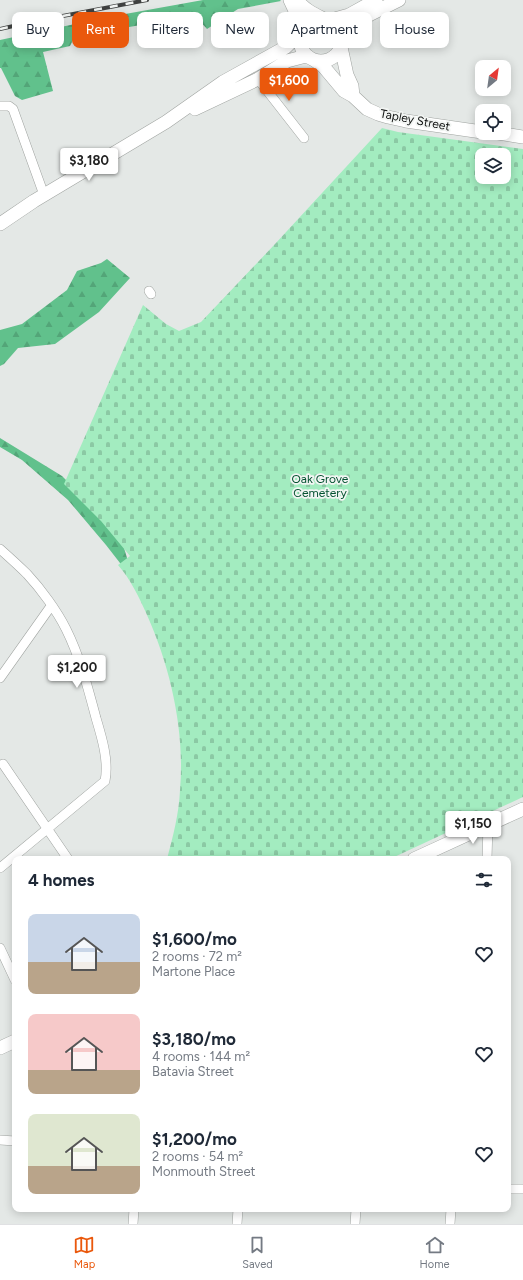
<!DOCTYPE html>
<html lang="en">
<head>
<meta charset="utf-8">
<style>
  body { margin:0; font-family:Figtree,sans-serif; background:#f2f2f3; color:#1f2937; height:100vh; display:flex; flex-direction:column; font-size:15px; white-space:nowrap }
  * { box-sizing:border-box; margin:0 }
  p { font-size:13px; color:#747a83 }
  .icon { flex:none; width:22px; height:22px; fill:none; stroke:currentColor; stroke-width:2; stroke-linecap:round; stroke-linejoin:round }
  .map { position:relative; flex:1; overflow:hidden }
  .details { position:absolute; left:12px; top:856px; width:499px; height:356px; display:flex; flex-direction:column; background:#fff; border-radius:8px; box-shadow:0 2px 10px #0003 }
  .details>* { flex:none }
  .banner { position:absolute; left:12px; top:12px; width:499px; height:36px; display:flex; gap:8px }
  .needle { width:26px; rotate:29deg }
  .buttons { position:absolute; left:475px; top:60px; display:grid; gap:8px }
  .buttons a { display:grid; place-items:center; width:36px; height:36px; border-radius:8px; background:#fff; box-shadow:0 2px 10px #0003; font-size:20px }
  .price { position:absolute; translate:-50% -34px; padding:0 9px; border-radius:4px; background:#fff; color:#222; font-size:13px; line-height:26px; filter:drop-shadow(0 1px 2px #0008) }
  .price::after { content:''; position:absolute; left:50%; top:24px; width:12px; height:9px; margin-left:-6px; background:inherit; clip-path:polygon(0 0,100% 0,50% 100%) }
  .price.active { background:#ea580c; color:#fff }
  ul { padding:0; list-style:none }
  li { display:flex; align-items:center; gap:12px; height:100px; padding:0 16px }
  li span { display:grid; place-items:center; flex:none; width:112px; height:80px; border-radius:8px; color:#555 }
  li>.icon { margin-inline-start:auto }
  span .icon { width:48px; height:48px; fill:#fffc; stroke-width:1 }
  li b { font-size:17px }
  h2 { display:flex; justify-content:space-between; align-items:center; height:48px; padding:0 16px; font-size:17px }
  .chip { padding:0 14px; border-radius:8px; background:#fff; box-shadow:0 2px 10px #0003; font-size:14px; line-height:36px }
  .chip.active { background:#ea580c; color:#fff }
  .tab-bar { display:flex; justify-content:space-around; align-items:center; height:56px; border-top:1px solid #e0e1e3; background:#fff; font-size:11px; color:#747a83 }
  .tab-bar a { display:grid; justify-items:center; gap:2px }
  .tab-bar .active { color:#ea580c }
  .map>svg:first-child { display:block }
  .forest { fill:url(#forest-firs) }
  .cemetery { fill:url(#cemetery-stones); fill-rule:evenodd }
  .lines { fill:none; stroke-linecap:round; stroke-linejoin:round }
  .street-casing { stroke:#a0a4a1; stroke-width:10 }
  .secondary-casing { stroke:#a0a4a1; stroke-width:14 }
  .street { stroke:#fff; stroke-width:9 }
  .secondary { stroke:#fff; stroke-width:13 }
  .rail-casing { stroke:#404241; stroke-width:4 }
  .rail { stroke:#f2f5f3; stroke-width:2.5; stroke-dasharray:8; stroke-linecap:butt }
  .labels { text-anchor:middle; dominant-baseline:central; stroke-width:3.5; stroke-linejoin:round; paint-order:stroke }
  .street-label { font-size:12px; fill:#0f1110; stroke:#f2f5f3 }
  .park-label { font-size:12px; fill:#055331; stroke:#f2f5f3 }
</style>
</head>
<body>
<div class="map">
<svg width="523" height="1224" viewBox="0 0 523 1224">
  <defs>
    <pattern id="forest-firs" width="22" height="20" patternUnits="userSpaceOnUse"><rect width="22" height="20" fill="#61c18c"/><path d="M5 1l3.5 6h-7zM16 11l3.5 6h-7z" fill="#53a578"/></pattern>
    <pattern id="cemetery-stones" width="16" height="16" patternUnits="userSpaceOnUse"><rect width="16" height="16" fill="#a3ecc0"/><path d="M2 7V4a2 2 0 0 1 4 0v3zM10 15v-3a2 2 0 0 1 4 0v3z" fill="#8bc9a4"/></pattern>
  </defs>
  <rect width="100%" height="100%" fill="#e4e8e6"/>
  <path class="forest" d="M203,0H280L281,1L238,9L207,29L195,16L75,36L70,46L43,52L53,91L22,100L15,96L1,68H0V40L103,18Z
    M107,259L130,278L99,312L55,344L18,348L4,364L0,366V330L22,324L67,290L77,271L101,263Z
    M0,438L62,476L86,500L105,485L134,581L106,545L68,500L22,460L0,447Z"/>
  <path class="cemetery" d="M382,128L398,132L523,149V797L390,859H167C173,836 179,814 180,790C185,731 171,669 147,615C139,597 131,580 118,565L130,556L101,521L64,484L143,305L166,324L179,331L201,322L275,244ZM482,155H504V177H482Z"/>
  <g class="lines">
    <g class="street-casing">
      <path id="street" d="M258,79L304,138
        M0,106H9L13,109L44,195
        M149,291L151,294
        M0,549C9,557 18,565 27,574C41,589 57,611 66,629C80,657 88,688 96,718C102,738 109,761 105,781L0,868
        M0,678L51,606
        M3,764L68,859
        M487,859L488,824
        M0,948L15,980
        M0,1140L15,1141
        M508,1189H523
        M133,1224L134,1209
        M237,1224L238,1209
        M355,1224L356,1209
        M450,1224L451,1209"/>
    </g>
    <g class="secondary-casing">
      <path id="secondary" d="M290,0L297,15L301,31
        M297,0C304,9 312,13 322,18
        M300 40a21 21 0 1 1 42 0a21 21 0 1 1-42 0Z
        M331,20L349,15L376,0
        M342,41L353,28L369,15L399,0
        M341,47L347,75L352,86L353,96
        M314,60L323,66L344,91L353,96L367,109L378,114L388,117L406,121L482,132
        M195,109L258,79L287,61L306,56
        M498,133L523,137
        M0,224L34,201L166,122L223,82L286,47L300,33
        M414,859L523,809
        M0,1048L15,1041"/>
    </g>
    <use href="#street" class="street"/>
    <use href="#secondary" class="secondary"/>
    <g class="rail-casing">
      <path id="rail" d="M0,29L31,22L147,0"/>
    </g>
    <use href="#rail" class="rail"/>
  </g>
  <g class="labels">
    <g class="street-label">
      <text transform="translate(415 120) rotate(11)">Tapley Street</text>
    </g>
    <g class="park-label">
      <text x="320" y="479">Oak Grove<tspan x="320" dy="14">Cemetery</tspan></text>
    </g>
  </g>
</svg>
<div class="buttons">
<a><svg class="needle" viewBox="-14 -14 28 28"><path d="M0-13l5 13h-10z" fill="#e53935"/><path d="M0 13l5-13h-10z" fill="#747a83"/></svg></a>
<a><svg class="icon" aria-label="locate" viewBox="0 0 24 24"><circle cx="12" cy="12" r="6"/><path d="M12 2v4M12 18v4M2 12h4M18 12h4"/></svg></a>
<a><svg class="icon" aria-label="layers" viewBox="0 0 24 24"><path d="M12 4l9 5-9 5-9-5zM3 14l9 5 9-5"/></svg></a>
</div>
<b class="price active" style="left:289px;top:102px">$1,600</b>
<b class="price" style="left:89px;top:182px">$3,180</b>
<b class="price" style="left:77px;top:689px">$1,200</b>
<b class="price" style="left:473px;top:845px">$1,150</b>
<div class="banner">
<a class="chip">Buy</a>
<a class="chip active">Rent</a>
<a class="chip">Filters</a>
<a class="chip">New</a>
<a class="chip">Apartment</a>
<a class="chip">House</a>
</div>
<section class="details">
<h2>4 homes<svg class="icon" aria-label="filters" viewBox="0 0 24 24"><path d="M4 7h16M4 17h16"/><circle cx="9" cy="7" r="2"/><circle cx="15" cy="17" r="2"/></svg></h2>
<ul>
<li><span style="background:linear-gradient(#c9d6e8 60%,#b9a48a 0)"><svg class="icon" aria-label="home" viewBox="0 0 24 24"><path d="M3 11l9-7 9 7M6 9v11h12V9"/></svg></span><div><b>$1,600/mo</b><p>2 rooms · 72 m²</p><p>Martone Place</p></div><svg class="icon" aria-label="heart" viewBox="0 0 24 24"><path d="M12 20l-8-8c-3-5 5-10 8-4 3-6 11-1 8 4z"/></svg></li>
<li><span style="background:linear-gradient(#f6c9c9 70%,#b9a48a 0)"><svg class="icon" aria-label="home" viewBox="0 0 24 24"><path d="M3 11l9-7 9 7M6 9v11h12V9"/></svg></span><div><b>$3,180/mo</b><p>4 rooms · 144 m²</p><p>Batavia Street</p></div><svg class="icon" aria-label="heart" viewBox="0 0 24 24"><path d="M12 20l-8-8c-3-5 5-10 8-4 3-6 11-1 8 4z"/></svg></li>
<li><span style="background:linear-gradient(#dfe7d0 65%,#b9a48a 0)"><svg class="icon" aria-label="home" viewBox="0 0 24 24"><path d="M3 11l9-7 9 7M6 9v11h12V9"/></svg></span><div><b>$1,200/mo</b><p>2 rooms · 54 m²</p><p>Monmouth Street</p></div><svg class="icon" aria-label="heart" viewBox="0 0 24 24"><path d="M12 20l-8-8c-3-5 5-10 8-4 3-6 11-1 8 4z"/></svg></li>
</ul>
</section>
</div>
<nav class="tab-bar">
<a class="active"><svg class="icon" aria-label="map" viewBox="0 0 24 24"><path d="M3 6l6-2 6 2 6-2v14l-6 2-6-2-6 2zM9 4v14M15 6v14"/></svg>Map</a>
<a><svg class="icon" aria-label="saved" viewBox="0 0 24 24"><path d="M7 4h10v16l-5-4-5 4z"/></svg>Saved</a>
<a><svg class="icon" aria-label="home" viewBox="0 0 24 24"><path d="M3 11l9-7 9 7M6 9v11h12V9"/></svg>Home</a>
</nav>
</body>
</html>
